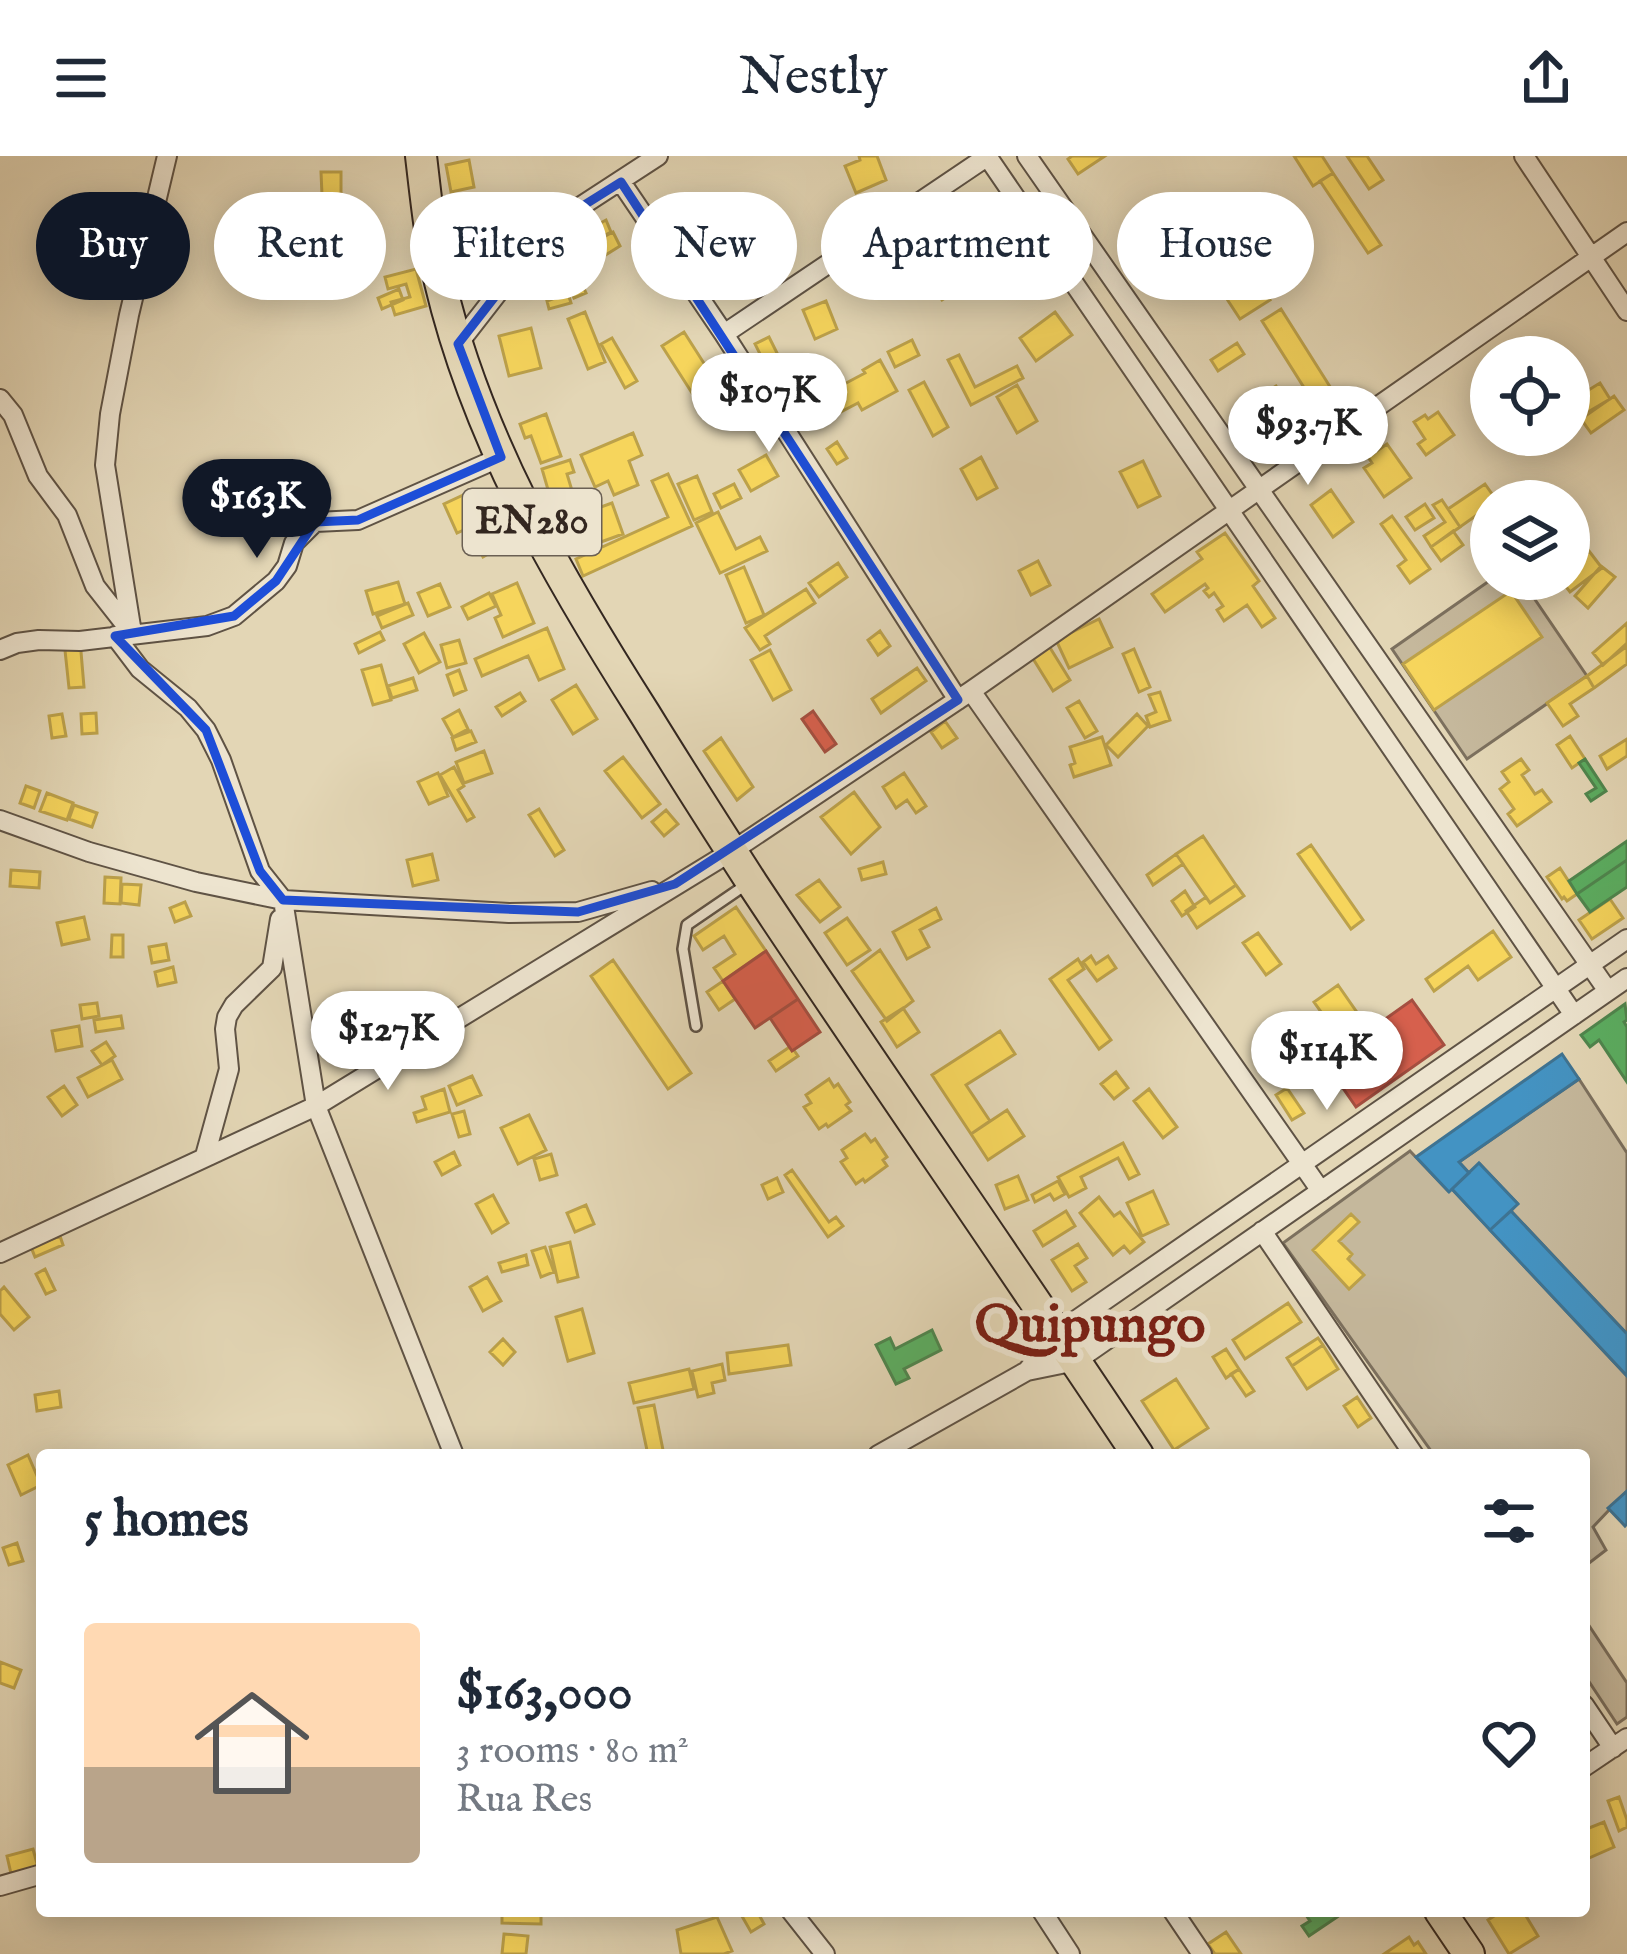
<!DOCTYPE html>
<html lang="en">
<head>
<meta charset="utf-8">
<style>
  body { margin:0; font-family:"IM FELL English",serif; background:#f6f6f7; color:#1f2937; height:100vh; display:flex; flex-direction:column; font-size:45px; white-space:nowrap }
  * { box-sizing:border-box; margin:0 }
  p { font-size:39px; color:#747a83 }
  .icon { flex:none; width:66px; height:66px; fill:none; stroke:currentColor; stroke-width:2; stroke-linecap:round; stroke-linejoin:round }
  .map { position:relative; flex:1; overflow:hidden }
  .panel { position:absolute; left:36px; top:1293px; width:1554px; height:468px; display:flex; flex-direction:column; background:#fff; border-radius:12px; box-shadow:0 6px 30px #0003 }
  .panel>* { flex:none }
  .top-card { position:absolute; left:36px; top:36px; width:1557px; height:108px; display:flex; gap:24px }
  .controls { position:absolute; left:1470px; top:180px; display:grid; gap:24px }
  .controls a { display:grid; place-items:center; width:120px; height:120px; border-radius:50%; background:#fff; box-shadow:0 6px 30px #0003; font-size:60px }
  .price { position:absolute; translate:-50% -102px; padding:0 27px; border-radius:42px; background:#fff; color:#222; font-size:39px; line-height:78px; filter:drop-shadow(0 3px 6px #0008) }
  .price::after { content:''; position:absolute; left:50%; top:72px; width:36px; height:27px; margin-left:-18px; background:inherit; clip-path:polygon(0 0,100% 0,50% 100%) }
  .price.on { background:#111827; color:#fff }
  ul { padding:0; list-style:none }
  li { display:flex; align-items:center; gap:36px; height:300px; padding:0 48px }
  li span { display:grid; place-items:center; flex:none; width:336px; height:240px; border-radius:12px; color:#555 }
  li>.icon { margin-inline-start:auto }
  span .icon { width:144px; height:144px; fill:#fffc; stroke-width:1 }
  li b { font-size:51px }
  h2 { display:flex; justify-content:space-between; align-items:center; height:144px; padding:0 48px; font-size:51px }
  .chip { padding:0 42px; border-radius:54px; background:#fff; box-shadow:0 6px 30px #0003; font-size:42px; line-height:108px }
  .chip.on { background:#111827; color:#fff }
  header { display:flex; justify-content:space-between; align-items:center; height:156px; padding:0 48px; background:#fff; font-size:54px; font-weight:600 }
  .map>svg:first-child { display:block }
  .green { fill:#c5b89c; stroke:#7c705e; stroke-width:3 }
  .homes { fill:#f6d55c; stroke:#bca14a; stroke-width:3; fill-rule:evenodd }
  .shops { fill:#d6604d; stroke:#a54f40; stroke-width:3 }
  .schools { fill:#4393c3; stroke:#3e7392; stroke-width:3 }
  .public { fill:#5aae61; stroke:#4e864e; stroke-width:3 }
  .lines { fill:none; stroke-linecap:round; stroke-linejoin:round }
  .lane-casing { stroke:#5f5345; stroke-width:14 }
  .street-casing { stroke:#5f5345; stroke-width:22 }
  .primary-casing { stroke:#332720; stroke-width:34 }
  .lane { stroke:#ede4cf; stroke-width:9 }
  .street { stroke:#ede4cf; stroke-width:18 }
  .primary { stroke:#e3d6b5; stroke-width:30 }
  .marked { fill:none; stroke:#1d4ed8; stroke-width:9; stroke-linejoin:round }
  .labels { text-anchor:middle; dominant-baseline:central; stroke-width:12; stroke-linejoin:round; paint-order:stroke }
  .shield { fill:#ede4cf; stroke:#6b6054; stroke-width:3 }
  .shield-label { font-size:39px; font-weight:bold; fill:#332720 }
  .district-label { font-size:54px; font-weight:bold; fill:#7a1f14; stroke:#ede4cf }
</style>
</head>
<body>
<header><svg class="icon" aria-label="menu" viewBox="0 0 24 24"><path d="M4 6h16M4 12h16M4 18h16"/></svg>Nestly<svg class="icon" aria-label="share" viewBox="0 0 24 24"><path d="M12 15V3M7 8l5-5 5 5M5 13v7h14v-7"/></svg></header>
<div class="map">
<svg width="1627" height="1798" viewBox="0 0 1627 1798">
  <rect width="100%" height="100%" fill="#e3d6b5"/>
  <filter id="stains"><feTurbulence type="fractalNoise" baseFrequency=".00167" numOctaves="4"/><feColorMatrix values="0 0 0 0 .2 0 0 0 0 .09 0 0 0 0 .02 0 0 0 .5 -.17"/></filter>
  <radialGradient id="worn" r=".72"><stop offset=".6" stop-color="#630" stop-opacity="0"/><stop offset="1" stop-color="#630" stop-opacity=".3"/></radialGradient>
  <path class="green" d="M1492,423H1521L1587,520L1467,603L1392,493Z
    M1579,923L1627,997V1178L1511,1055L1517,1047L1480,1008L1469,1017L1459,1006Z
    M1410,995L1448,1035L1452,1033L1627,1220V1335L1593,1371L1606,1394L1584,1411V1299H1434L1283,1087Z
    M1584,1462L1627,1527V1561L1617,1568L1584,1518Z"/>
  <path class="homes" d="M859,0H877L886,24L856,37L845,10L860,4Z
    M1072,0H1105L1078,18L1068,3Z
    M1294,0H1322L1333,17L1313,30Z
    M1347,0H1367L1383,24L1369,33Z
    M469,4L474,31L451,36L446,9Z
    M321,16H341V39H322Z
    M1333,17L1381,89L1368,97L1320,25Z
    M119,46H143L142,56H119Z
    M999,53L1010,66L998,75L988,62Z
    M1162,63L1175,67L1168,85L1155,80Z
    M606,64L611,76L560,102L553,87L591,68L593,71Z
    M783,68L794,87L772,100L761,81Z
    M997,69L1010,92L963,118L954,101L973,91L970,84Z
    M354,76L356,90L302,96L301,82Z
    M613,76L620,90L604,100L596,85Z
    M917,84L941,121L931,128L914,101L891,116L884,105Z
    M511,85L517,102L503,107L497,90Z
    M571,103L586,137L574,142L559,108Z
    M416,113L426,150L395,159L391,146L410,141L406,128L388,133L385,121Z
    M1251,114L1270,144L1240,163L1221,134Z
    M963,115L970,126L942,144L935,133Z
    M563,121L571,147L549,153L547,145L555,142L550,124Z
    M399,133L403,144L382,153L378,142Z
    M826,145L837,173L815,183L803,154Z
    M1281,153L1334,237L1315,249L1262,165Z
    M585,156L605,206L588,213L568,163Z
    M1055,156L1072,179L1036,205L1020,182Z
    M531,172L541,212L509,220L499,180Z
    M684,176L714,223L692,237L662,190Z
    M769,181L782,207L768,214L755,188Z
    M612,182L637,225L625,232L601,188Z
    M912,184L919,199L895,211L888,196Z
    M1237,187L1244,198L1218,215L1211,204Z
    M959,199L975,231L1017,210L1023,222L971,249L948,204Z
    M880,204L897,235L862,254L858,247L812,271L801,251L865,217L863,214Z
    M924,226L948,271L933,280L909,234Z
    M1600,227L1610,243L1571,266L1569,246Z
    M1017,229L1037,265L1017,277L997,241Z
    M1276,230L1298,264L1254,292L1232,258ZM1271,248L1279,260L1258,274L1250,261Z
    M1614,240L1624,254L1591,277L1581,263Z
    M1438,256L1454,279L1426,299L1418,288L1425,283L1414,266L1425,259L1428,263Z
    M546,258L561,300L541,307L531,280L525,282L520,268Z
    M633,277L642,299L629,305L638,329L614,339L608,325L595,331L581,299Z
    M837,286L847,302L837,308L827,293Z
    M1387,288L1411,322L1384,341L1364,312L1372,307L1368,301Z
    M766,299L778,320L751,335L739,314Z
    M981,301L997,332L977,343L961,313Z
    M570,304L574,316L567,318L573,338L551,344L542,313Z
    M1143,305L1160,340L1138,351L1120,316Z
    M668,318L692,370L583,420L576,403L668,361L652,325Z
    M697,320L712,356L694,364L678,328Z
    M734,328L741,342L721,352L714,338Z
    M1485,328L1497,345H1491V349L1460,371L1448,353Z
    M474,334L488,363L457,377L444,348Z
    M1331,334L1353,366L1333,381L1311,349Z
    M1442,344L1460,371L1431,391L1424,380L1445,366L1433,349Z
    M612,347L623,378L576,395L565,364Z
    M1425,348L1434,362L1415,374L1406,361Z
    M718,356L736,393L760,381L767,395L720,417L696,367Z
    M1392,360L1430,413L1410,427L1398,410L1406,404L1381,368Z
    M493,375L502,390L483,401L475,386Z
    M1453,375L1463,389L1441,405L1431,391Z
    M1225,377L1259,425L1253,430L1275,462L1262,471L1247,449L1224,465L1217,454L1223,450L1214,437L1209,441L1204,435L1208,432L1205,428L1165,456L1152,438L1202,403L1197,396Z
    M1589,395L1602,412L1570,436L1560,423H1569V410Z
    M1038,405L1050,429L1031,439L1019,415Z
    M838,407L847,421L819,441L809,427Z
    M1601,410L1615,421L1588,452L1575,440Z
    M744,411L764,459L746,467L726,419Z
    M398,426L405,448L373,458L366,435Z
    M517,427L534,467L503,481L495,462L501,459L492,438Z
    M440,428L450,451L428,460L418,437Z
    M806,433L815,447L765,480L770,488L760,494L745,472Z
    M1511,435L1542,481L1434,554L1403,508Z
    M489,437L496,450L468,463L462,451Z
    M408,447L413,459L382,472L377,460Z
    M1099,463L1112,491L1069,512L1056,484Z
    M1627,467V487L1603,509L1593,497Z
    M547,472L564,513L539,524L528,500L482,520L475,503Z
    M880,475L890,490L878,499L868,484Z
    M380,476L384,484L359,497L355,488Z
    M424,477L440,506L419,517L404,488Z
    M1044,482L1070,524L1053,535L1027,493Z
    M80,484L84,531L69,532L64,485Z
    M459,484L466,507L447,512L441,489Z
    M1627,490V508L1594,532L1587,520Z
    M1134,493L1150,531L1139,536L1123,498Z
    M770,494L791,534L773,544L751,504Z
    M381,509L391,544L373,549L362,514Z
    M917,512L926,525L881,557L872,543Z
    M459,514L466,534L454,539L447,519Z
    M1587,520L1594,532L1570,548L1578,560L1563,570L1547,547Z
    M413,522L417,534L392,542L388,530Z
    M576,529L597,563L573,578L552,544Z
    M1160,536L1170,564L1150,571L1146,560L1156,556L1149,539Z
    M520,537L525,545L502,560L496,551Z
    M1079,545L1097,575L1085,582L1067,552Z
    M459,554L468,573L453,581L443,563Z
    M96,557L97,577L82,578L81,558Z
    M62,558L66,580L52,582L49,560Z
    M1137,558L1148,570L1118,601L1106,589Z
    M945,565L957,582L942,592L931,576Z
    M471,575L476,586L456,594L452,582Z
    M1570,580L1585,603L1572,612L1557,589Z
    M1102,581L1111,609L1074,621L1070,609L1075,607L1070,591Z
    M721,582L753,631L737,644L704,595Z
    M1627,583V600L1607,613L1600,600Z
    M484,595L492,617L464,627L456,606Z
    M623,601L660,648L642,662L605,615Z
    M1521,603L1529,614L1522,619L1535,638L1542,634L1551,646L1517,670L1508,658L1514,653L1500,633L1509,626L1502,616Z
    M454,611L464,630L458,634L474,661L467,665L440,619Z
    M438,617L448,640L429,648L418,626Z
    M904,617L926,650L916,657L907,644L896,652L883,631Z
    M26,630L40,635L34,652L20,647Z
    M854,636L880,671L851,698L821,661Z
    M47,637L73,647L67,664L40,655Z
    M74,649L97,657L92,671L69,663Z
    M539,653L564,694L555,700L529,659Z
    M666,654L678,668L664,680L652,666Z
    M1203,680L1236,729L1210,747L1176,698Z
    M1311,689L1363,764L1351,773L1298,698Z
    M432,698L438,724L413,730L407,704Z
    M1176,698L1183,708L1153,729L1147,719Z
    M883,706L886,718L862,724L859,713Z
    M1560,712L1577,738L1567,745L1564,741L1562,743L1547,721Z
    M11,714L40,716L39,732L10,730Z
    M105,721L121,722L120,748L104,747Z
    M819,724L840,751L820,766L797,739Z
    M122,728L141,729L139,749L121,747Z
    M1236,729L1244,740L1197,772L1186,755L1206,741L1210,747Z
    M1185,735L1195,751L1182,760L1172,745Z
    M1610,743L1623,762L1592,783L1579,764Z
    M185,746L191,760L175,766L170,752Z
    M736,751L766,795L723,825L714,812L735,798L724,780L703,794L694,780Z
    M936,752L941,763L920,774L929,791L907,803L893,776Z
    M84,761L89,783L62,789L57,767Z
    M847,762L870,794L847,809L825,777Z
    M1493,775L1511,801L1478,824L1468,810L1434,835L1426,823Z
    M1258,777L1281,808L1266,819L1243,787Z
    M112,779H123V801H111Z
    M166,788L169,804L152,807L149,791Z
    M880,794L913,845L887,865L852,815Z
    M1091,800L1096,808L1108,800L1116,812L1097,825L1083,806Z
    M1078,803L1084,813L1068,824L1111,884L1099,893L1050,823Z
    M613,804L691,917L668,933L591,820Z
    M173,811L176,826L158,830L155,816Z
    M723,825L735,843L719,854L707,836Z
    M1338,829L1370,875L1346,891L1314,846Z
    M97,847L99,860L82,863L80,849Z
    M903,852L919,876L897,891L881,866Z
    M1323,859L1346,891L1299,924L1285,904L1280,907L1266,886L1295,866L1301,874Z
    M121,860L123,872L96,876L94,864Z
    M79,870L82,890L56,895L52,875Z
    M1000,875L1015,898L966,929L990,965L971,978L932,919Z
    M106,886L115,900L102,909L92,895Z
    M791,890L798,900L776,915L769,905Z
    M112,904L122,923L88,941L78,922Z
    M1116,916L1128,932L1114,943L1101,928Z
    M472,920L481,939L457,949L449,930Z
    M829,923L834,931L838,928L850,946L846,949L851,955L828,971L826,968L819,973L804,951L811,947L806,939Z
    M64,930L77,949L62,960L48,941Z
    M1287,932L1304,957L1292,964L1276,939Z
    M444,933L450,956L417,966L414,957L426,953L422,941Z
    M1149,933L1177,971L1163,982L1134,945Z
    M1007,954L1024,980L988,1004L971,978Z
    M464,955L470,978L459,981L452,958Z
    M529,959L546,994L518,1008L501,972Z
    M865,978L871,986L875,983L887,1001L883,1004L887,1010L865,1026L863,1023L856,1028L841,1006L847,1002L842,994Z
    M1123,987L1139,1018L1129,1023L1118,1002L1081,1021L1086,1032L1069,1041L1058,1021Z
    M454,996L460,1009L442,1019L435,1006Z
    M551,998L557,1019L540,1024L534,1003Z
    M792,1014L829,1066L836,1061L843,1070L828,1081L785,1019Z
    M1018,1020L1028,1044L1005,1053L996,1029Z
    M777,1022L783,1036L768,1043L762,1029Z
    M1058,1025L1065,1038L1054,1044L1050,1038L1035,1046L1032,1039Z
    M1153,1035L1168,1068L1142,1080L1127,1047Z
    M493,1039L508,1067L492,1077L476,1048Z
    M1099,1041L1114,1060L1120,1056L1144,1086L1130,1097L1124,1090L1113,1099L1080,1057Z
    M586,1049L594,1068L575,1076L567,1057Z
    M1066,1055L1075,1070L1043,1090L1034,1075Z
    M1351,1058L1359,1066L1339,1085L1352,1098L1348,1103L1364,1119L1349,1133L1313,1094Z
    M60,1080L63,1089L35,1101L31,1091Z
    M570,1086L578,1121L558,1126L550,1091Z
    M1078,1088L1087,1102L1075,1110L1086,1126L1072,1135L1052,1104Z
    M545,1091L554,1116L541,1121L532,1095Z
    M526,1099L528,1109L502,1116L499,1107Z
    M45,1113L55,1134L46,1138L36,1118Z
    M487,1121L501,1145L483,1155L470,1131Z
    M4,1131L29,1161L14,1174L0,1158V1135Z
    M1288,1147L1301,1166L1245,1203L1233,1184Z
    M582,1153L594,1197L568,1205L556,1161Z
    M1318,1182L1323,1189L1292,1210L1287,1202Z
    M503,1183L515,1196L503,1209L490,1196Z
    M788,1189L791,1209L729,1218L727,1197Z
    M1323,1189L1338,1213L1307,1233L1292,1210Z
    M1226,1193L1239,1213L1226,1222L1213,1201Z
    M722,1208L725,1224L712,1227L714,1237L698,1241L692,1215Z
    M689,1213L694,1233L634,1247L629,1227Z
    M1239,1213L1254,1235L1246,1240L1231,1218Z
    M1176,1223L1208,1272L1174,1294L1142,1245Z
    M59,1235L61,1251L37,1255L35,1239Z
    M1357,1241L1371,1262L1358,1271L1344,1250Z
    M654,1249L664,1299H648L638,1252Z
    M28,1299L41,1329L21,1339L8,1309Z
    M17,1387L23,1405L9,1409L3,1392Z
    M0,1506L21,1514L14,1532L0,1527Z
    M1619,1641L1627,1664V1671L1619,1675L1608,1645Z
    M1604,1666L1614,1691L1589,1702L1584,1690V1674Z
    M33,1693L39,1715L12,1722L7,1700Z
    M502,1755H541V1768L502,1767Z
    M739,1755H757L764,1768L751,1776Z
    M1502,1755H1523L1538,1780L1509,1798L1488,1764Z
    M717,1761L732,1795L724,1798H681L677,1774Z
    M1226,1776L1241,1798H1215L1208,1788Z
    M504,1778L528,1780L526,1798H502Z
    M1409,1781L1414,1789L1418,1786L1426,1798H1384Z"/>
  <path class="shops" d="M813,555L836,588L825,596L802,563Z
    M766,795L798,843L755,872L723,825Z
    M798,843L820,876L792,895L770,862Z
    M1412,844L1444,889L1356,951L1325,906Z"/>
  <path class="schools" d="M1562,898L1579,923L1459,1006L1469,1017L1449,1036L1416,1001Z
    M1479,1007L1518,1048L1490,1074L1452,1033Z
    M1511,1055L1627,1178V1220L1490,1074Z
    M1627,1335V1368L1625,1370L1608,1352Z"/>
  <path class="public" d="M1585,603L1606,635L1591,645L1586,638L1596,632L1579,607Z
    M1627,685V704L1577,738L1569,725Z
    M1627,704V731L1590,756L1577,738Z
    M1625,848L1627,864L1624,866L1627,871V926L1599,884L1590,891L1581,879Z
    M932,1174L941,1194L904,1213L909,1222L896,1228L876,1189L890,1182L895,1193Z
    M1312,1755H1346L1309,1780L1302,1770L1310,1765L1306,1759Z"/>
  <g class="lines">
    <g class="lane-casing">
      <path id="lane" d="M481,77L500,133
        M696,870L683,793L687,769L747,728"/>
    </g>
    <g class="street-casing">
      <path id="street" d="M987,0L1574,859
        M1027,0L1608,835
        M1524,0L1627,155
        M621,26L724,178L958,544
        M430,82L549,71
        M724,178L988,0
        M458,188L549,71L658,0
        M0,243L13,259L38,320L67,359L95,430L132,477
        M132,477L105,309L110,258L129,159L167,0
        M115,480L140,513L188,552L206,574L221,604L260,715L283,744L316,950L454,1299
        M0,494L17,487L39,484L80,485L207,470L234,460L276,425L287,410L294,387L315,366L358,364L501,301
        M971,535L1321,1035
        M0,664L89,696L196,726L283,744L509,757L578,756L652,735
        M205,1000L229,913L225,873L227,861L234,849L272,812L280,763
        M1262,1075L1414,1299
        M0,1097L316,950L732,695L971,535L1627,76
        M1027,1215L1059,1176L1627,783
        M878,1299L1027,1215L1076,1205L1627,822
        M1584,1549L1613,1592
        M1584,1611L1627,1582
        M0,1730L42,1718
        M791,1755L825,1798
        M1042,1755L1070,1798
        M1173,1755L1202,1798"/>
    </g>
    <g class="primary-casing">
      <path id="primary" d="M421,0C426,42 430,84 440,126C477,283 559,423 645,558C680,615 716,671 752,727C879,919 1011,1107 1138,1299
        M1440,1755L1469,1798"/>
    </g>
    <use href="#lane" class="lane"/>
    <use href="#street" class="street"/>
    <use href="#primary" class="primary"/>
  </g>
  <path class="marked" d="M621,26L958,544L675,728L578,756L283,744L260,715L206,574L115,480L234,460L276,425L315,366L358,364L501,301L458,188L549,71Z"/>
  <g class="labels">
    <rect class="shield" x="463" y="333" width="138" height="66" rx="9"/>
    <g class="shield-label">
      <text x="532" y="366">EN280</text>
    </g>
    <g class="district-label">
      <text x="1090" y="1170">Quipungo</text>
    </g>
  </g>
  <rect width="100%" height="100%" filter="url(#stains)"/>
  <rect width="100%" height="100%" fill="url(#worn)"/>
</svg>
<div class="controls">
<a><svg class="icon" aria-label="locate" viewBox="0 0 24 24"><circle cx="12" cy="12" r="6"/><path d="M12 2v4M12 18v4M2 12h4M18 12h4"/></svg></a>
<a><svg class="icon" aria-label="layers" viewBox="0 0 24 24"><path d="M12 4l9 5-9 5-9-5zM3 14l9 5 9-5"/></svg></a>
</div>
<b class="price" style="left:769px;top:299px">$107K</b>
<b class="price" style="left:1308px;top:332px">$93.7K</b>
<b class="price on" style="left:257px;top:405px">$163K</b>
<b class="price" style="left:388px;top:937px">$127K</b>
<b class="price" style="left:1327px;top:957px">$114K</b>
<div class="top-card">
<a class="chip on">Buy</a>
<a class="chip">Rent</a>
<a class="chip">Filters</a>
<a class="chip">New</a>
<a class="chip">Apartment</a>
<a class="chip">House</a>
</div>
<section class="panel">
<h2>5 homes<svg class="icon" aria-label="filters" viewBox="0 0 24 24"><path d="M4 7h16M4 17h16"/><circle cx="9" cy="7" r="2"/><circle cx="15" cy="17" r="2"/></svg></h2>
<ul>
<li><span style="background:linear-gradient(#ffd9b3 60%,#b9a48a 0)"><svg class="icon" aria-label="home" viewBox="0 0 24 24"><path d="M3 11l9-7 9 7M6 9v11h12V9"/></svg></span><div><b>$163,000</b><p>3 rooms · 80 m²</p><p>Rua Res</p></div><svg class="icon" aria-label="heart" viewBox="0 0 24 24"><path d="M12 20l-8-8c-3-5 5-10 8-4 3-6 11-1 8 4z"/></svg></li>
</ul>
</section>
</div>
</body>
</html>
